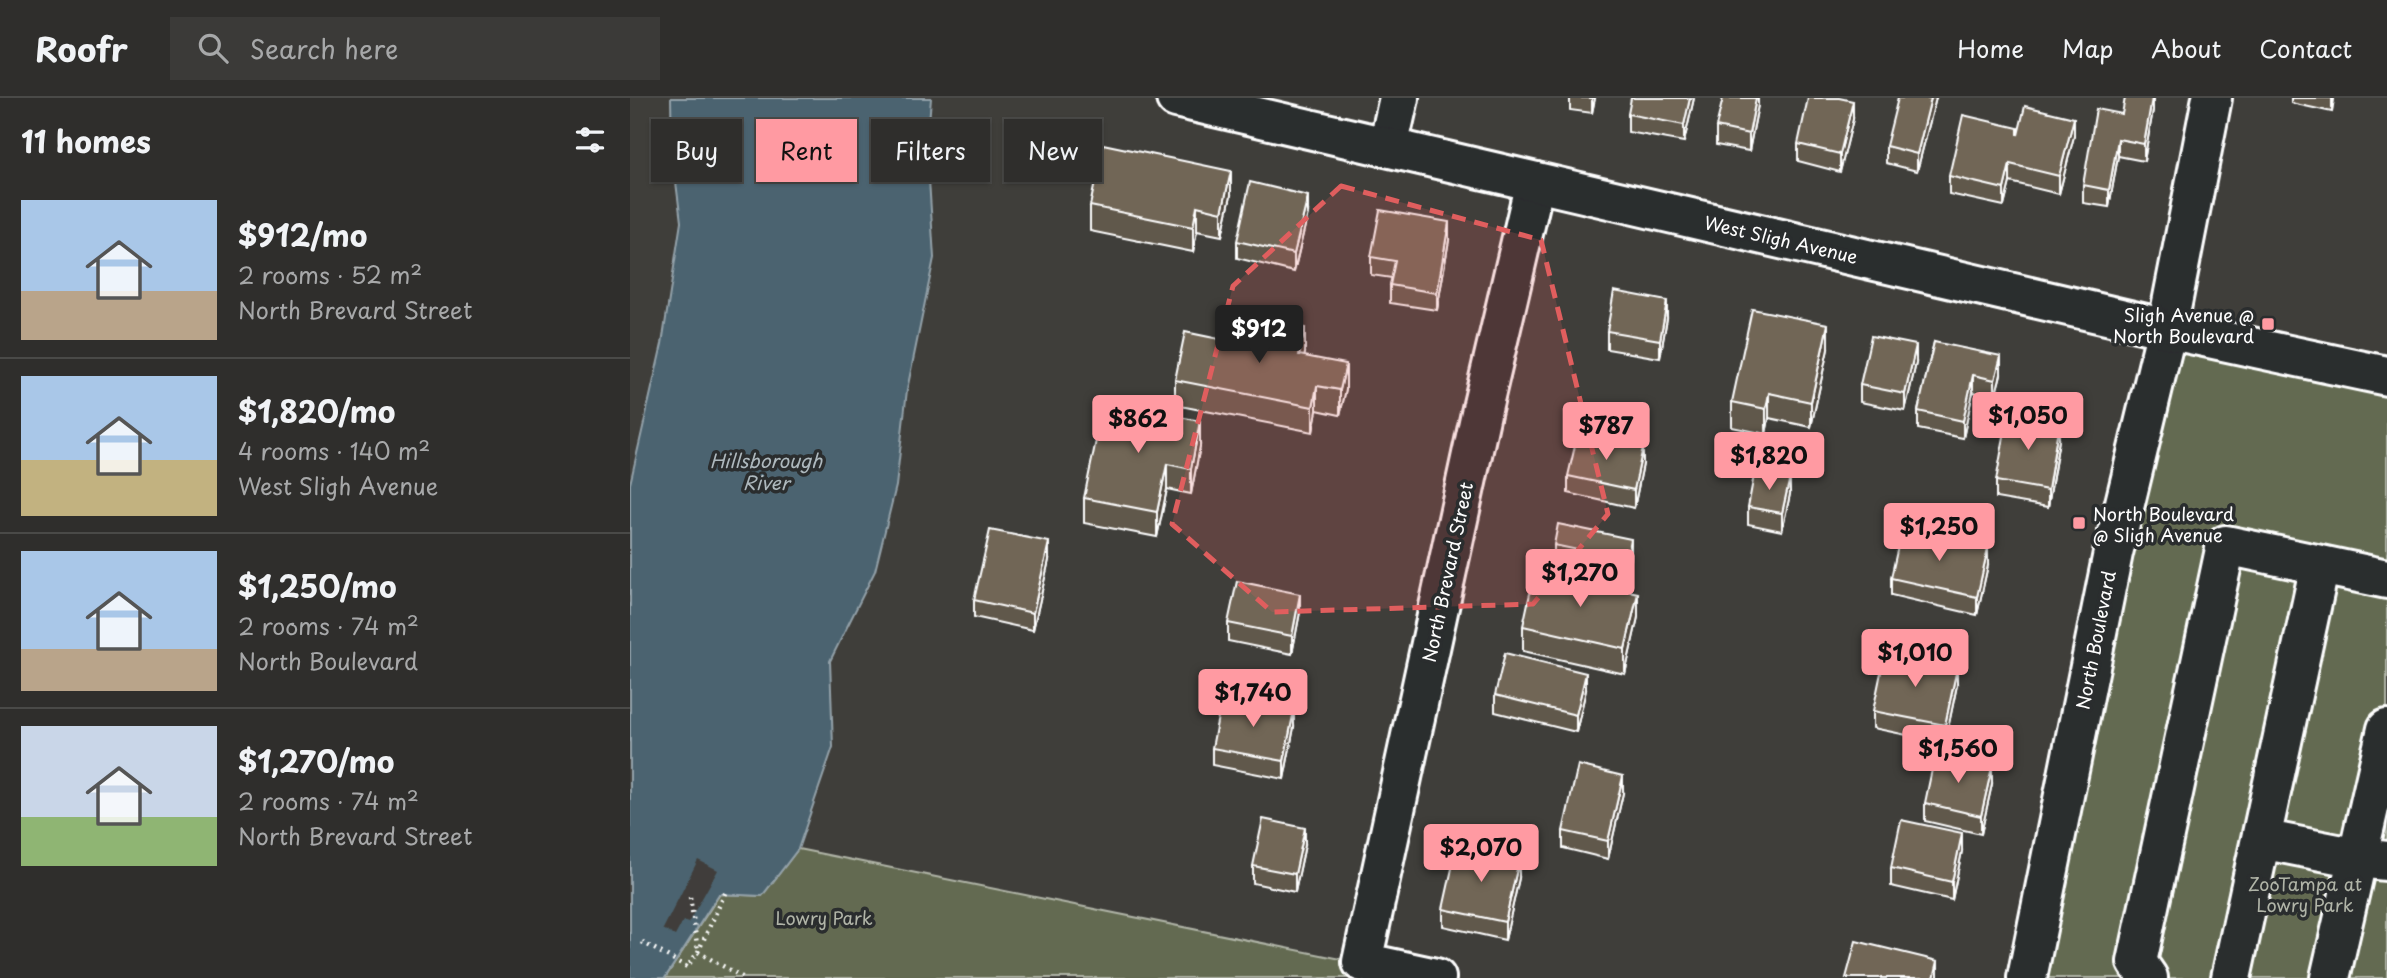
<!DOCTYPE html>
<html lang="en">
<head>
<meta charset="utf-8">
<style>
  body { margin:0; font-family:"Playpen Sans",sans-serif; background:#3b3a38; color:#f1f3f6; height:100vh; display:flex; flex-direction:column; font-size:26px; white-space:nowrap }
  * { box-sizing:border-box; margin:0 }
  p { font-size:23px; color:#a7a8a9 }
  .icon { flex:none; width:38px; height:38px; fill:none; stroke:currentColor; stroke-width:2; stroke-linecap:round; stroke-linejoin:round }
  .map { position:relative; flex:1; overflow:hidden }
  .panel { display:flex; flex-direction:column; background:#2f2e2c; width:630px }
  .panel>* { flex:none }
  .hud { position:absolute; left:21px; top:21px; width:665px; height:63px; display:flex; gap:14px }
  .price { position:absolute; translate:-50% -60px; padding:0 16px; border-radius:7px; background:#ff9aa2; color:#111; font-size:23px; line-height:46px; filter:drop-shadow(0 2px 4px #0008) }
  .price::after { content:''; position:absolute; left:50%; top:42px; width:21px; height:16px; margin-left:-10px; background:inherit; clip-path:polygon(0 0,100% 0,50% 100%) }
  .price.current { background:#222; color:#fff }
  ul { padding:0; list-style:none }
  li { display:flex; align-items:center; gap:21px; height:175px; padding:0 21px }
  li+li { border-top:2px solid #4a4a48 }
  li span { display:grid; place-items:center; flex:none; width:196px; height:140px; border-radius:0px; color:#555 }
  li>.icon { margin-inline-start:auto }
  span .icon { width:84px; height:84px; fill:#fffc; stroke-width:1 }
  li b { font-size:30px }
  h2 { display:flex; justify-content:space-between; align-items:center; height:84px; padding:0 21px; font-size:30px }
  .pill { padding:0 24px; border-radius:0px; background:#2f2e2c; box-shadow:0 2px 5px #0004,0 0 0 2px #4a4a48; font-size:24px; line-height:63px }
  .pill.current { background:#ff9aa2; color:#111 }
  header { display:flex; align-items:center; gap:42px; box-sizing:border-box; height:98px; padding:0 35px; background:#2f2e2c; border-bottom:2px solid #4a4a48 }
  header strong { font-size:33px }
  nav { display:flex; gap:38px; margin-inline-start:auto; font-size:24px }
  .search { width:490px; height:63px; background:#3b3a38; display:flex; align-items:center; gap:18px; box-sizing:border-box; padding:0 24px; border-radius:0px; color:#a7a8a9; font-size:26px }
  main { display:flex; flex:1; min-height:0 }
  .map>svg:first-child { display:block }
  .green { fill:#636b51; stroke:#b1b5a8; stroke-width:2 }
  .water { fill:#4b636f; stroke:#93a1a9; stroke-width:2 }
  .pier { fill:#3f3e3a }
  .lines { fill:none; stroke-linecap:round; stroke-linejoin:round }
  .minor-casing { stroke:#fff; stroke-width:44 }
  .major-casing { stroke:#fff; stroke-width:44 }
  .path { stroke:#fff; stroke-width:4.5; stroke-dasharray:2 5; stroke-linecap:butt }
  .minor { stroke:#2a2d2e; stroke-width:38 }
  .major { stroke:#2a2d2e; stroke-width:38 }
  .wall { fill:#61584b; stroke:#fff; stroke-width:2 }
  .shaded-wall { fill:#4f473d; stroke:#fff; stroke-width:2 }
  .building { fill:#716657; stroke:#fff; stroke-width:2 }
  .marked { fill:#e05e5e; fill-opacity:0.2; stroke:#e05e5e; stroke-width:5; stroke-dasharray:14 9; stroke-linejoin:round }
  .poi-dot { fill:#ff9aa2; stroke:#2a2d2e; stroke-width:2.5 }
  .labels { text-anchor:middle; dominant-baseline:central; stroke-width:7; stroke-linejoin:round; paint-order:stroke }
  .street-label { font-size:18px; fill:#fff; stroke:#2a2d2e }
  .poi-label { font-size:18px; fill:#fff; stroke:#2a2d2e; text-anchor:end }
  .park-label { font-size:18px; fill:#b1b5a8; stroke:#2a2d2e }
  .water-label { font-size:19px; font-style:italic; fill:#aeb9be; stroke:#2a2d2e }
</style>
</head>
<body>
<header>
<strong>Roofr</strong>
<div class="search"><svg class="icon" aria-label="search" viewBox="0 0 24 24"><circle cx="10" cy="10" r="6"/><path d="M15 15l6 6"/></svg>Search here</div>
<nav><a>Home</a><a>Map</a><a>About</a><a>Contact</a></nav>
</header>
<main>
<section class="panel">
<h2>11 homes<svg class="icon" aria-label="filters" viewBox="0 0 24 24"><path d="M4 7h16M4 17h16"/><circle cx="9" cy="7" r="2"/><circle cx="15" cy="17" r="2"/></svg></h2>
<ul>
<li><span style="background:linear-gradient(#a9c7e8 65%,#b9a48a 0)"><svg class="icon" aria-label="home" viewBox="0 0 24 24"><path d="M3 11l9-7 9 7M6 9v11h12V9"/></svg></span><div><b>$912/mo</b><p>2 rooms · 52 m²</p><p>North Brevard Street</p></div></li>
<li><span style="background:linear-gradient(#a9c7e8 60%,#c2b280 0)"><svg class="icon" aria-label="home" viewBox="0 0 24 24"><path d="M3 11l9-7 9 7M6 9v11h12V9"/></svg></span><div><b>$1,820/mo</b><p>4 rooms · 140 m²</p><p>West Sligh Avenue</p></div></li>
<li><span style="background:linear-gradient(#a9c7e8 70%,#b9a48a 0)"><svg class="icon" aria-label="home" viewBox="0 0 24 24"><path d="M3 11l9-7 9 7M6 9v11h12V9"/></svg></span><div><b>$1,250/mo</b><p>2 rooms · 74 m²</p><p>North Boulevard</p></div></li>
<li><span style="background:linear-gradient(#c9d6e8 65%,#8fb573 0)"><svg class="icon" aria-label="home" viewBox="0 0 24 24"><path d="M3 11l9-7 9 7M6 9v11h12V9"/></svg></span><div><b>$1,270/mo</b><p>2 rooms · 74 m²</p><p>North Brevard Street</p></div></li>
</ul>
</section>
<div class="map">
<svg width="1757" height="880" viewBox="0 0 1757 880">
  <rect width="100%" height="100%" fill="#3f3e3a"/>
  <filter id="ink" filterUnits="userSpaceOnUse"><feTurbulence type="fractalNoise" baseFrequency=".0143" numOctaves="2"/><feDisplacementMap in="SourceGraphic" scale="14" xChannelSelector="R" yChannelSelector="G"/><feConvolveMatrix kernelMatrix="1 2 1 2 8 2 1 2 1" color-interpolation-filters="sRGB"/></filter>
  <g filter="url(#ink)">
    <path class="green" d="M1549,253L1757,298V880H1415L1499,458Z
      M168,751L805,880H35L90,796L132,798Z"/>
    <path class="water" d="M41,0H301L297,50L304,160L277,292L266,388L245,473L200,563L203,649L168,751L132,798L89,796L35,880H0V386L32,246L51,124L42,52Z"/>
    <path class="pier" d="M68,762L88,772L58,825L53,823L45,838L33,831Z"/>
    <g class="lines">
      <g class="minor-casing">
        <path id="minor" d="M758,49L769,0
          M1631,741L1728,760L1757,763
          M806,880L732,864L851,315L905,84
          M1397,880L1483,455L1537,231L1582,0
          M1518,880L1507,864L1596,447L1757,481
          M1601,880L1690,467
          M1700,880L1757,631"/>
      </g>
      <g class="major-casing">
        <path id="major" d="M546,0L1537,231L1757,278"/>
      </g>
      <path class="path" d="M60,799L68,853
        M12,844L57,869L68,854L97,791
        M68,854L114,880"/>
      <use href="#minor" class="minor"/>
      <use href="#major" class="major"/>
    </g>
    <path class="wall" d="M940,0H965L962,15L940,12Z
      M1064,0L1054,44L998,34V16Z
      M1128,0V7L1119,53L1086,47V29Z
      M1306,0L1287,73L1256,65V48Z
      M1523,0V12L1514,63L1488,58L1479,109L1453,105V87L1492,16Z
      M1661,0H1704L1702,14L1661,5Z
      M1223,21L1210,74L1168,63V46Z
      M1388,36L1444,38L1429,96L1380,84L1374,108L1319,96V78Z
      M601,97L592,138L567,133L563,154L460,133V108Z
      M678,115L664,174L607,160V143Z
      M819,142L807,212L760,205V187L762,180L741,177V159Z
      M1037,220L1030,260L977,251V233Z
      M1304,244L1371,276L1365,299L1343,294L1333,340L1288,331V313Z
      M623,248L675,255L674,258L716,291L710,317L687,312L683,334L545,307V282Z
      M1198,251L1181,329L1139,320L1136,336L1102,329V304Z
      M1286,265L1275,313L1230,304V287Z
      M1429,342L1418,409L1366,400V383Z
      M570,348L561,396L537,391L527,439L454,425V400Z
      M1013,366L1004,410L938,395V378Z
      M1160,396L1152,433L1118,426V409Z
      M924,447L1001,458L994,492L1008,519L995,576L893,553V528L944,480L945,468L924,464Z
      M419,462L403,532L344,519V502Z
      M1358,467L1347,517L1261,497V480Z
      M670,514L662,556L598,543V525Z
      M1327,587L1315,645L1243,630V613Z
      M956,592L946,634L865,614V597Z
      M664,629L654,681L582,667V650Z
      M1362,686L1351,736L1295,723V705Z
      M993,695L978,761L933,750V733Z
      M675,747L665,794L623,785V768Z
      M1332,753L1322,802L1261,788V770Z
      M889,780L875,842L813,828V811Z"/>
    <path class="shaded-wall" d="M962,0H965L962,15Z
      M1060,0H1064L1054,44V27Z
      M1126,0H1128V7L1119,53V36Z
      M1301,0H1306L1287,73V56Z
      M1522,0H1523V12L1514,63V46Z
      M1702,0H1704L1702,14Z
      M1223,3V21L1210,74V56Z
      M1444,20V38L1429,96V78Z
      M1488,41V58L1479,109V92Z
      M1380,66V84L1374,108V91Z
      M601,73V97L592,138V114Z
      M678,98V115L664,174V156Z
      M567,108V133L563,154V129Z
      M819,124V142L807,212V195Z
      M1037,203V220L1030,260V242Z
      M1198,226V251L1181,329V304Z
      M675,230V255L669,281V257Z
      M1286,247V265L1275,313V296Z
      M1371,258V276L1365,299V282Z
      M716,266V291L710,317V292Z
      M1343,277V294L1333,340V323Z
      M687,288V312L683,334V309Z
      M1139,295V320L1136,336V311Z
      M570,323V348L561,396V371Z
      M1429,324V342L1418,409V392Z
      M1013,349V366L1004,410V392Z
      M537,366V391L527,439V414Z
      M1160,379V396L1152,433V415Z
      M1001,441V458L993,500V482Z
      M419,444V462L403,532V515Z
      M1358,450V467L1347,517V499Z
      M1008,495V519L995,576V551Z
      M670,496V514L662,556V538Z
      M1327,570V587L1315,645V627Z
      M956,575V592L946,634V617Z
      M664,612V629L654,681V663Z
      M1362,669V686L1351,736V718Z
      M993,678V695L978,761V743Z
      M675,730V747L665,794V776Z
      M1332,735V753L1322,802V784Z
      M889,762V780L875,842V824Z
      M1308,863V880H1304Z"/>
    <path class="building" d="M1001,0H1060L1054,27L998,16Z
      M1093,0H1126L1119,36L1086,29Z
      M1178,0H1209L1223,3L1210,56L1168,46Z
      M1268,0H1301L1287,56L1256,48Z
      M1495,0H1522L1514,46L1488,41L1479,92L1453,87L1466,11L1492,16Z
      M1395,8L1444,20L1429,78L1380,66L1374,91L1319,78L1333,17L1388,30V37Z
      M473,46L601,73L592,114L567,108L563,129L460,108Z
      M620,84L678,98L664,156L607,143Z
      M750,112L819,124L807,195L760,187L765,163L741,159Z
      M984,193L1037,203L1030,242L977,233Z
      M1122,211L1198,226L1181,304L1139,295L1136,311L1102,304Z
      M628,221L675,230L669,257L716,266L710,292L687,288L683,309L545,282L555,234L623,248Z
      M1241,238L1286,247L1275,296L1230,287Z
      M1304,244L1371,258L1365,282L1343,277L1333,323L1288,313Z
      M474,304L570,323L561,371L537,366L527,414L454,400Z
      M1378,316L1429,324L1418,392L1366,383Z
      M948,335L1013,349L1004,392L938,378Z
      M1125,372L1160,379L1152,415L1118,409Z
      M928,426L1001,441L993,482L944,473L948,452L924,447Z
      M1272,430L1358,450L1347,499L1261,480Z
      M360,432L419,444L403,515L344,502Z
      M905,472L1008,495L995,551L893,528Z
      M607,483L670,496L662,538L598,525Z
      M875,555L956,575L946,617L865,597Z
      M1255,555L1327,570L1315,627L1243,613Z
      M592,598L664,612L654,663L582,650Z
      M1305,657L1362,669L1351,718L1295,705Z
      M948,667L993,678L978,743L933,733Z
      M633,721L675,730L665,776L623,768Z
      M1271,722L1332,735L1322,784L1261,770Z
      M827,748L889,762L875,824L813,811Z
      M1226,843L1308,863L1304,880H1216Z"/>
  </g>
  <path class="marked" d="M711,88L911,142L978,416L903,506L642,514L542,426L603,188Z"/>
  <g class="poi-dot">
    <rect x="1631" y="219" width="14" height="14" rx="3.5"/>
    <rect x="1442" y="418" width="14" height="14" rx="3.5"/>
  </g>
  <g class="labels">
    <g class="street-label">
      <text transform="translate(1151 141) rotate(13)">West Sligh Avenue</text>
      <text transform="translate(817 474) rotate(-78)">North Brevard Street</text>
      <text transform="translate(1465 542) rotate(-79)">North Boulevard</text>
    </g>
    <g class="poi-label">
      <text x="1624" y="216">Sligh Avenue @<tspan x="1624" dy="21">North Boulevard</tspan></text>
      <text x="1463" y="415" text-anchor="start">North Boulevard<tspan x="1463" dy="21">@ Sligh Avenue</tspan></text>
    </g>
    <g class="park-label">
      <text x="1675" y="785">ZooTampa at<tspan x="1675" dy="21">Lowry Park</tspan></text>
      <text x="194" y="819">Lowry Park</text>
    </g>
    <g class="water-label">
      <text x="136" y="362">Hillsborough<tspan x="136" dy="22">River</tspan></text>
    </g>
  </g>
</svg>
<b class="price current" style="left:629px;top:267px">$912</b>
<b class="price" style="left:1398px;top:354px">$1,050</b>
<b class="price" style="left:508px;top:357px">$862</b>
<b class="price" style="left:976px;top:364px">$787</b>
<b class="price" style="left:1139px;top:394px">$1,820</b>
<b class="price" style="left:1309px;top:465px">$1,250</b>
<b class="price" style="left:950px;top:511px">$1,270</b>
<b class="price" style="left:1285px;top:591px">$1,010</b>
<b class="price" style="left:623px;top:631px">$1,740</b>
<b class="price" style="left:1328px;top:687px">$1,560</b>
<b class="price" style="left:851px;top:786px">$2,070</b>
<div class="hud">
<a class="pill">Buy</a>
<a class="pill current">Rent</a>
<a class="pill">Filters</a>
<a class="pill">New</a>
</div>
</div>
</main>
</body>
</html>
